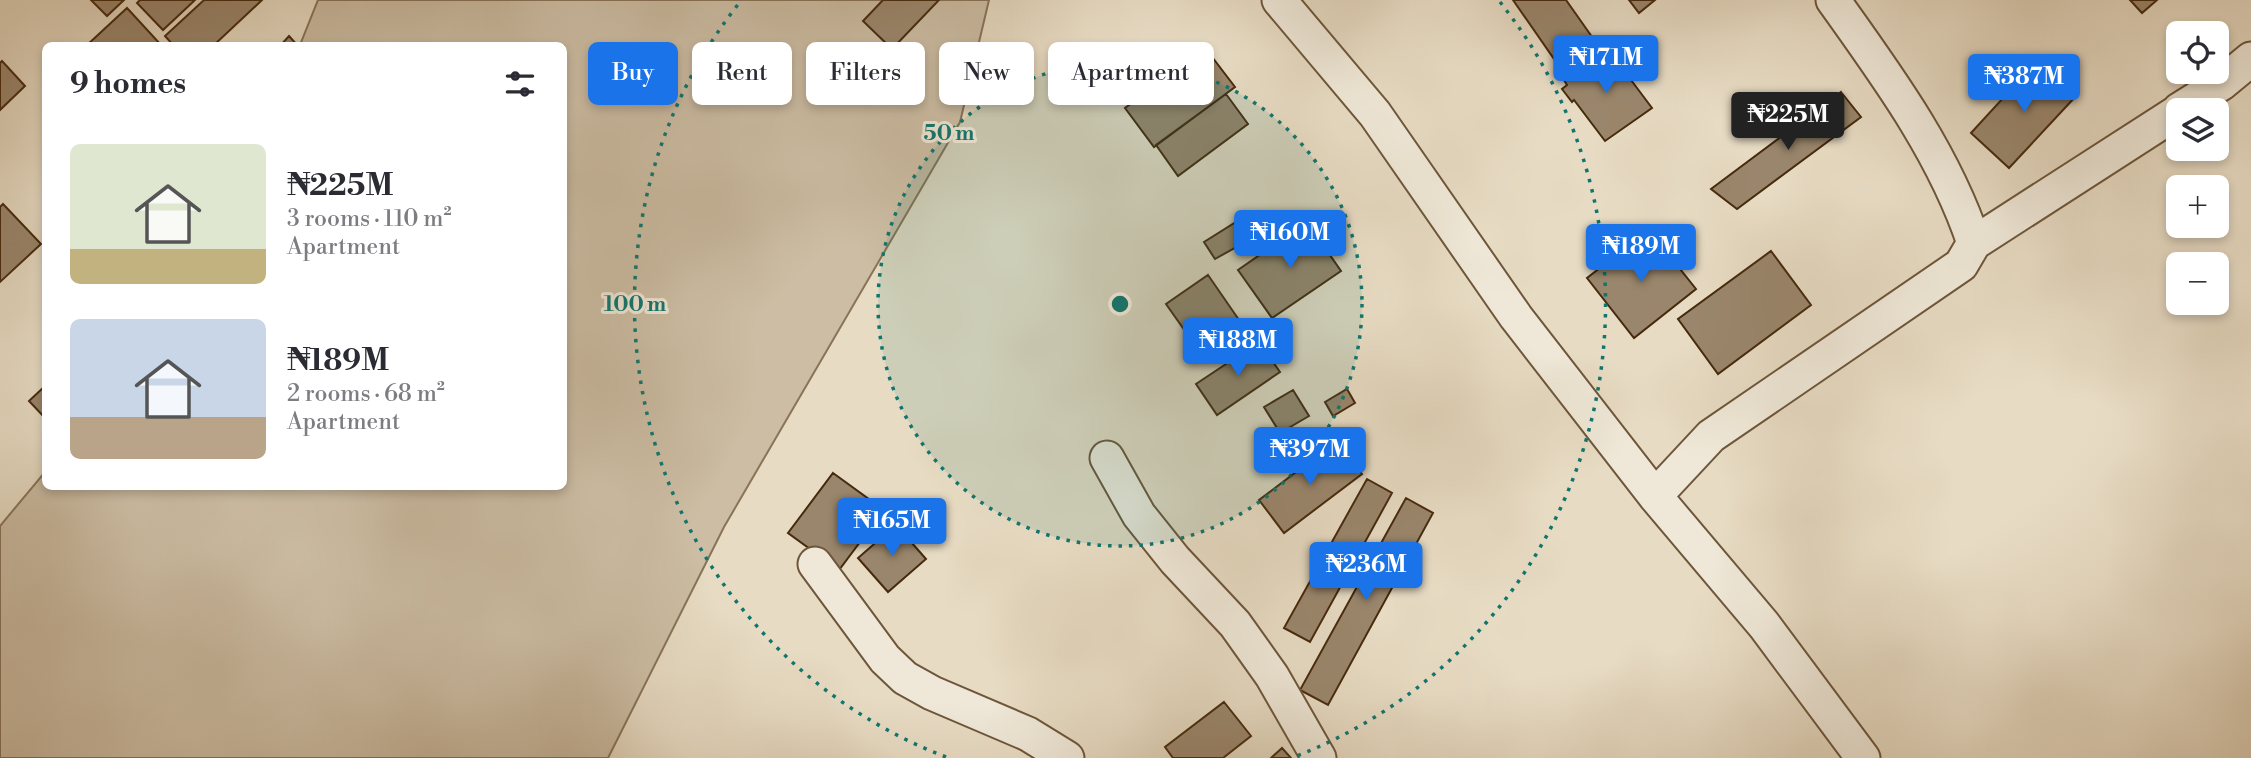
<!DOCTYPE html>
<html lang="en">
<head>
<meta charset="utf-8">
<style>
  body { margin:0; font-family:"Libre Bodoni",serif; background:#f2f2f3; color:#2b2b33; height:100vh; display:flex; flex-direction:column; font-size:26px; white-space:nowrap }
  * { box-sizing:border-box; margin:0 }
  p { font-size:23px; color:#7c7c81 }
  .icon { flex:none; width:38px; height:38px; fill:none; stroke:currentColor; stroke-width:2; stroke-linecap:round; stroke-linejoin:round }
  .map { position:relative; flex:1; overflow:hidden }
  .side { position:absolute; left:42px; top:42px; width:525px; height:448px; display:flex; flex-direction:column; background:#fff; border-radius:10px; box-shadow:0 4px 10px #0003 }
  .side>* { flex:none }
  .guide { position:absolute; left:588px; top:42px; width:665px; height:63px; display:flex; gap:14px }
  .controls { position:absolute; left:2166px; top:21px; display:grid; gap:14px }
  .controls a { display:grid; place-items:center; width:63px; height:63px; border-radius:10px; background:#fff; box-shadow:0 4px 10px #0003; font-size:35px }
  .price { position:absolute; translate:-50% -60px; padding:0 16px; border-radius:7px; background:#1a73e8; color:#fff; font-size:23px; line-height:46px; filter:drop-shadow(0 2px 4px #0008) }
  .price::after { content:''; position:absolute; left:50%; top:42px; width:21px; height:16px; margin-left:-10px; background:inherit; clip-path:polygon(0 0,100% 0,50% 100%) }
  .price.active { background:#222; color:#fff }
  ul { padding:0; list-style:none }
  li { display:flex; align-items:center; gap:21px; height:175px; padding:0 28px }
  li span { display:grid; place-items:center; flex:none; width:196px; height:140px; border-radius:10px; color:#555 }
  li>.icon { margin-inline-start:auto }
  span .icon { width:84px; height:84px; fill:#fffc; stroke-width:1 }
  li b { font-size:30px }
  h2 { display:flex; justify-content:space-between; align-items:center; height:84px; padding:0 28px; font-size:30px }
  .tag { padding:0 24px; border-radius:10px; background:#fff; box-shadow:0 4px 10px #0003; font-size:24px; line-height:63px }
  .tag.active { background:#1a73e8; color:#fff }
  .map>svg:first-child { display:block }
  .green { fill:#ccbda4; stroke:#897458; stroke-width:2 }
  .building { fill:#9a866c; stroke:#462a0d; stroke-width:2 }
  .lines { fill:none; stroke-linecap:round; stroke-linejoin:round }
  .minor-casing { stroke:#6e563a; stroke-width:37 }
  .minor { stroke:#efe8d8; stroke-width:33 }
  .ring { fill:none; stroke:#0f766e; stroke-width:3.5; stroke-dasharray:3.5 7 }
  .centre { fill:#0f766e; stroke:#efe8d8; stroke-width:3.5 }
  .ring-label { font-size:21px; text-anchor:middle; font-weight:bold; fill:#0f766e; stroke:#efe8d8; stroke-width:6; stroke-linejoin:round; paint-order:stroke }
</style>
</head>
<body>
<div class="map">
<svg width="2251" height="758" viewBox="0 0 2251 758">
  <rect width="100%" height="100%" fill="#e7dbc3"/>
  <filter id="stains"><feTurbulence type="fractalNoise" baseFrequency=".00286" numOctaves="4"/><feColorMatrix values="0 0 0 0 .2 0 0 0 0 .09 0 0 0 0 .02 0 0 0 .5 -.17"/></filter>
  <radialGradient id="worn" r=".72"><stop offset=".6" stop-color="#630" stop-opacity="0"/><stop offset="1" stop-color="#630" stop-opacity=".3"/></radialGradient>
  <path class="green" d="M318,0H989L960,122L724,527L608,758H0V526L45,472L46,486H564V46L300,45Z"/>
  <path class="building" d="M91,0H124L107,16Z
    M140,0H195L163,30L137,3Z
    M204,0H262L213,46H174L165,36Z
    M883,0H939L892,49L863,21Z
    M1513,0H1566L1597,44L1561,69Z
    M1629,0H1655L1639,13Z
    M2130,0H2157L2142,13Z
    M127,8L162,46H86Z
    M289,36L298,46H280Z
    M1607,48L1652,108L1605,141L1574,100L1572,102L1562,89L1567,85L1564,80Z
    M1206,49L1235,87L1154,147L1125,108Z
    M2038,60L2077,95L2009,168L1971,133Z
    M2,61L25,86L0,110V63Z
    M1841,92L1861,117L1737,209L1711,189Z
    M1226,94L1248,124L1178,176L1156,145Z
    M3,204L41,244L0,282V207Z
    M1236,222L1247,241L1215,259L1204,242Z
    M1307,222L1341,271L1272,318L1238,270Z
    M1649,230L1696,289L1634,338L1587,278Z
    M1771,251L1811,305L1718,374L1678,319Z
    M1208,275L1248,333L1207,362L1166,304Z
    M1259,342L1280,372L1217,415L1196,384Z
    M46,385V419L29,401Z
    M1347,389L1355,403L1333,416L1325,402Z
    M1293,390L1309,416L1280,433L1264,407Z
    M1337,441L1362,474L1284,533L1259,500Z
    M833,473L884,510L839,570L788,533Z
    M1367,479L1392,493L1310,642L1284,628Z
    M1406,498L1433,513L1328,705L1300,690Z
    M896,525L926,559L888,592L858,558Z
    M1224,702L1251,736L1223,758H1173L1165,747Z
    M1282,748L1291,758H1271Z"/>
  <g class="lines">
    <g class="minor-casing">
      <path id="minor" d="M1279,0L1375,114L1516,317L1655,496L1764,625L1863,758
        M2179,110L2222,83L2251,59
        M1974,243L2179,111
        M1107,458L1139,515L1175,560L1235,624L1272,676L1319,758
        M1655,496L1711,436L1961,265L1974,243C1944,153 1888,77 1833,0
        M815,564L885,659L905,678L932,693L1028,734L1067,758"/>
    </g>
    <use href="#minor" class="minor"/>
  </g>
  <circle cx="1120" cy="304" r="242" fill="#0f766e" fill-opacity=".12"/>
  <g class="ring">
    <circle cx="1120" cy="304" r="242"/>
    <path d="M946 757A485 485 0 0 1 740 2M1500 2A485 485 0 0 1 1294 757"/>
  </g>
  <circle cx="1120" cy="304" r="10" class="centre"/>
  <g class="ring-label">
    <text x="949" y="140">50 m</text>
    <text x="635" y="311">100 m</text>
  </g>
  <rect width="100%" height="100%" filter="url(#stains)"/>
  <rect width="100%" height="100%" fill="url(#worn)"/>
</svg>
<div class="controls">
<a><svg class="icon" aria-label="locate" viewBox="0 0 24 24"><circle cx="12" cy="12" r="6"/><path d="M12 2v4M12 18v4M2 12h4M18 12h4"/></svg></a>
<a><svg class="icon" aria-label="layers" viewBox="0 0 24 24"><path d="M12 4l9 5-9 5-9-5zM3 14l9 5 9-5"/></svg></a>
<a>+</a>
<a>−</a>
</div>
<b class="price" style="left:1606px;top:95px">₦171M</b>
<b class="price" style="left:2024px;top:114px">₦387M</b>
<b class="price active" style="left:1788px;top:152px">₦225M</b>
<b class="price" style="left:1290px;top:270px">₦160M</b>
<b class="price" style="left:1641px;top:284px">₦189M</b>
<b class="price" style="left:1238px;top:378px">₦188M</b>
<b class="price" style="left:1310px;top:487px">₦397M</b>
<b class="price" style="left:892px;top:558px">₦165M</b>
<b class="price" style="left:1366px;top:602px">₦236M</b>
<div class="guide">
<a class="tag active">Buy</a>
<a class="tag">Rent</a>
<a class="tag">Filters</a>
<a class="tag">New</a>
<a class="tag">Apartment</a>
</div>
<section class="side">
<h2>9 homes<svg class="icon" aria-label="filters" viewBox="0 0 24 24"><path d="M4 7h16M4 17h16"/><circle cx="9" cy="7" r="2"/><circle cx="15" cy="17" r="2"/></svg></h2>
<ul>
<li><span style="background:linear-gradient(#dfe7d0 75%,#c2b280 0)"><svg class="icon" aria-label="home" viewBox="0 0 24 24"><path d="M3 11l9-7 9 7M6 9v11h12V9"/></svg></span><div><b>₦225M</b><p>3 rooms · 110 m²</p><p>Apartment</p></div></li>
<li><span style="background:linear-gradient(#c9d6e8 70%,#b9a48a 0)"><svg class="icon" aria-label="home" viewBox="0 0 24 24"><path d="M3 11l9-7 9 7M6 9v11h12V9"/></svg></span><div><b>₦189M</b><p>2 rooms · 68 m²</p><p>Apartment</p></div></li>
</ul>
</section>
</div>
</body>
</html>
